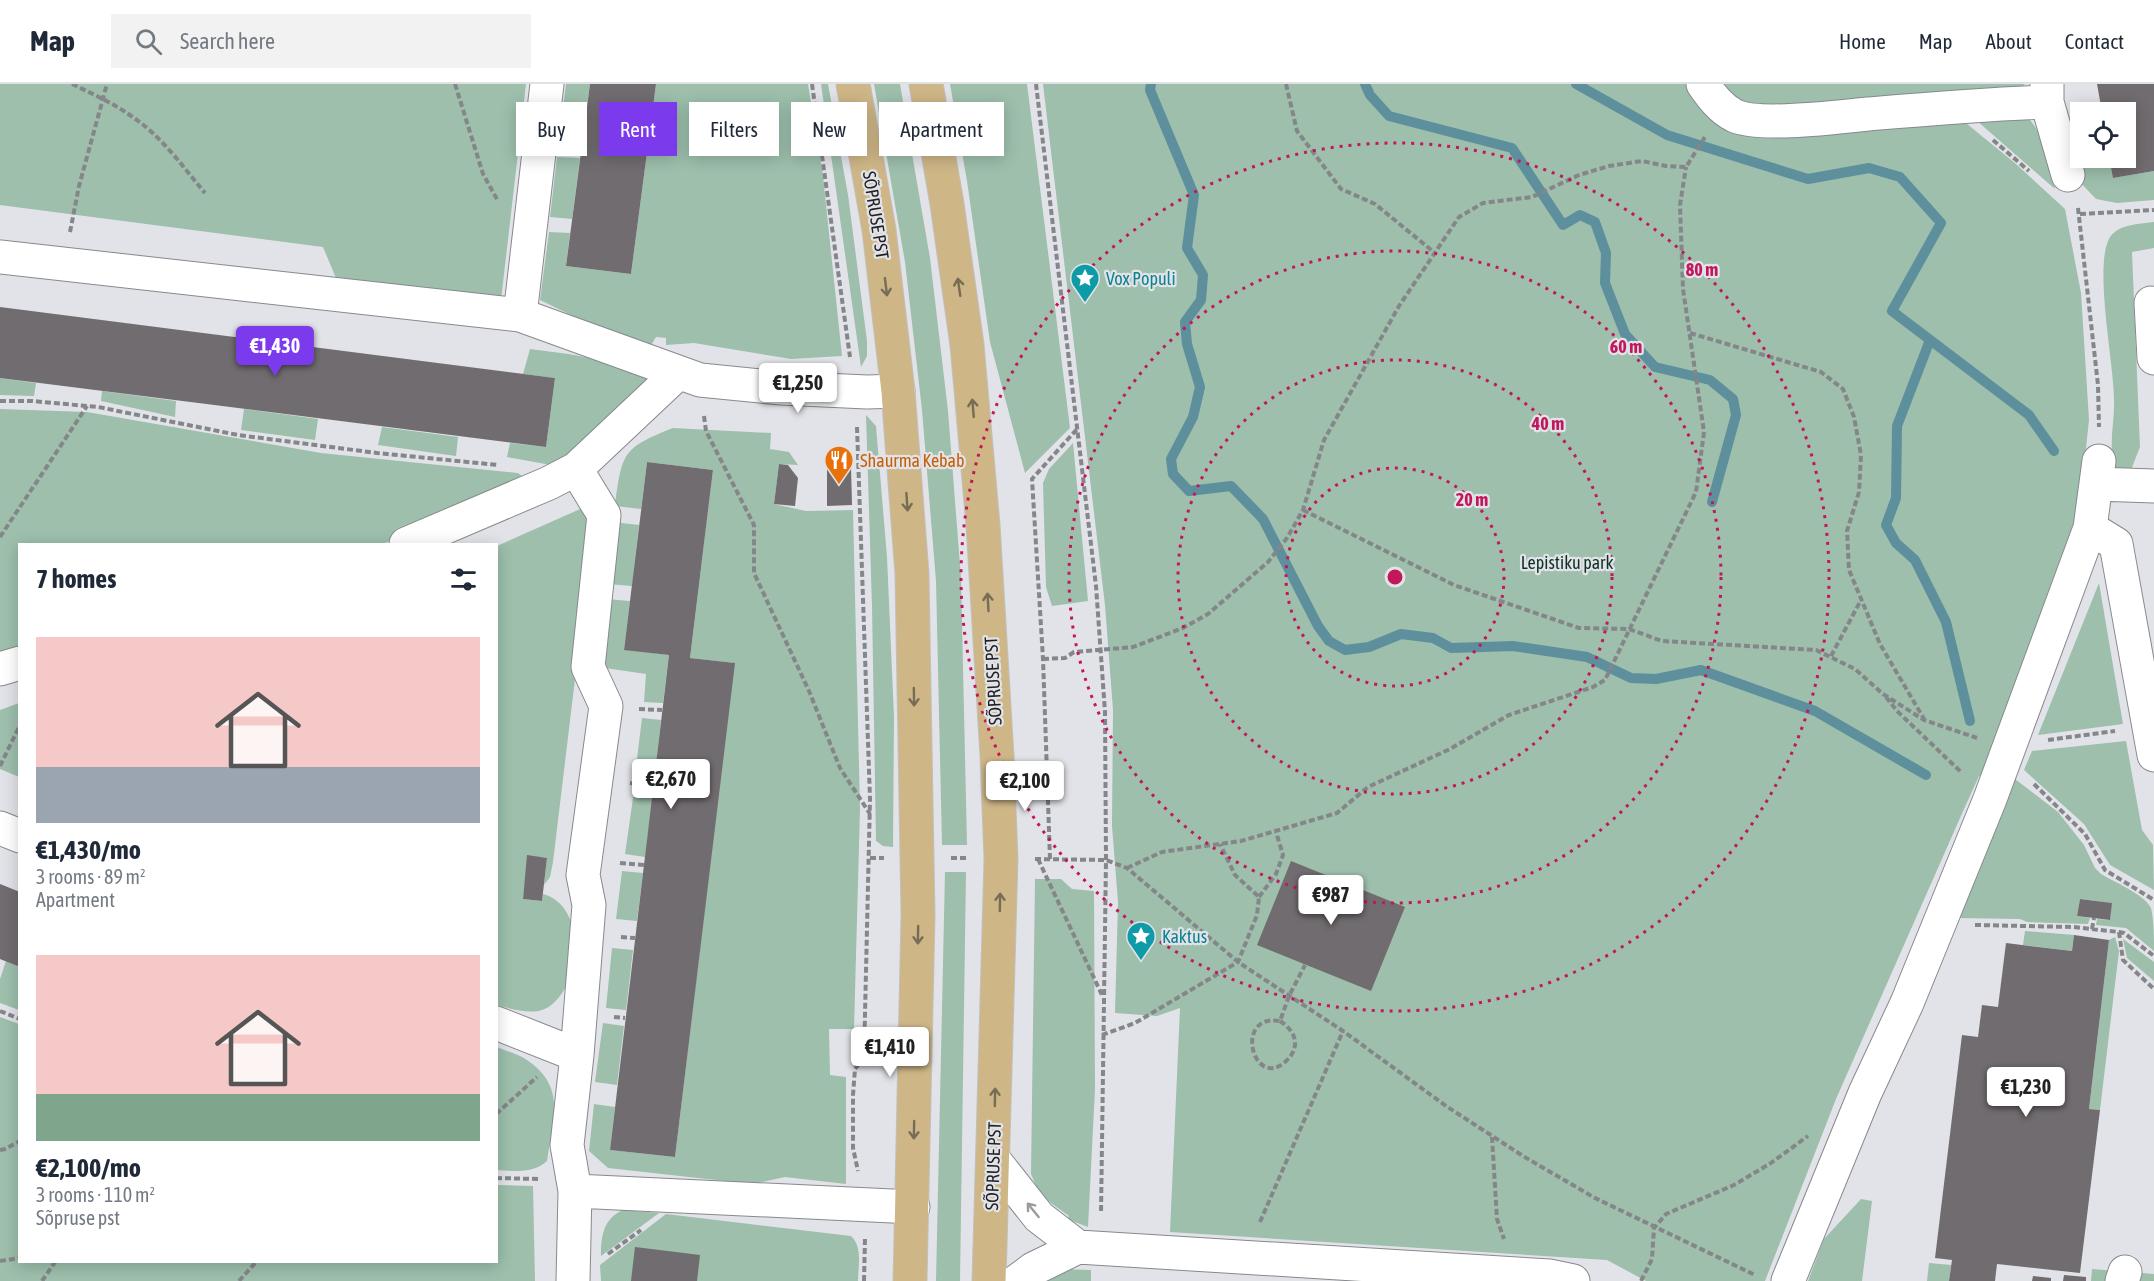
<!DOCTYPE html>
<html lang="en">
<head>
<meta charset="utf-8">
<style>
  body { margin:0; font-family:"Asap Condensed",sans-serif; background:#f2f2f3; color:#1f2937; height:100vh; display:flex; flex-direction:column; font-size:22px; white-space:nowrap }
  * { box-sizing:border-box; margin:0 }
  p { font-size:20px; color:#747a83 }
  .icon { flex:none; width:33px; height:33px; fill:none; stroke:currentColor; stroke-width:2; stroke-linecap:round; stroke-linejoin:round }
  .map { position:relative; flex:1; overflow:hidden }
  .side { position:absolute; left:18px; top:459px; width:480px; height:720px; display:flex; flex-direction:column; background:#fff; border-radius:0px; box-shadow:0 3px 15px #0003 }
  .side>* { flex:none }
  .banner { position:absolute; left:516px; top:18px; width:570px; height:54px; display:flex; gap:12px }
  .buttons { position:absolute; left:2070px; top:18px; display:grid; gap:12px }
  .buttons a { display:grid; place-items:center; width:66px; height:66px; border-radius:0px; background:#fff; box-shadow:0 3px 15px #0003; font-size:30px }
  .price { position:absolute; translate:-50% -51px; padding:0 14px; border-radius:6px; background:#fff; color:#222; font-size:20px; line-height:39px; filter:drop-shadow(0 2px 3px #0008) }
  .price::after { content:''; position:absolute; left:50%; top:36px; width:18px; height:14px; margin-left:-9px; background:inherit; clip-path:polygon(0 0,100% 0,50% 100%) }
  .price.selected { background:#7c3aed; color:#fff }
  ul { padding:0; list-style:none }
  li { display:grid; align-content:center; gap:12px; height:318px; padding:0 18px }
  li span { display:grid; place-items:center; height:186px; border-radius:0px; color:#555 }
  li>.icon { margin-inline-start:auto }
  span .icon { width:108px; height:108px; fill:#fffc; stroke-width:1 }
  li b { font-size:26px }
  h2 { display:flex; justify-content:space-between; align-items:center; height:72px; padding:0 18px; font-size:26px }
  .chip { padding:0 21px; border-radius:0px; background:#fff; box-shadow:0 3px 15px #0003; font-size:21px; line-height:54px }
  .chip.selected { background:#7c3aed; color:#fff }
  header { display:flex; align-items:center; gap:36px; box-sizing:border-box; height:84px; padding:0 30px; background:#fff; border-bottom:2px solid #e0e1e3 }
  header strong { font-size:28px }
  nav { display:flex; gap:33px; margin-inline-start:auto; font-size:21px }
  .search { width:420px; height:54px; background:#f2f2f3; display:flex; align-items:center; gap:15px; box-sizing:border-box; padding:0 21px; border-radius:0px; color:#747a83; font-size:22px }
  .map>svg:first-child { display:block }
  .green { fill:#9dbfac }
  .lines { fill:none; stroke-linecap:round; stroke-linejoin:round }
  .stream { stroke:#5e8f9c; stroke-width:10 }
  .building { fill:#716c6f }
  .minor-casing { stroke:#87898d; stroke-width:35 }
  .major-casing { stroke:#c1c1c1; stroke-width:35 }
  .path { stroke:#858689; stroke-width:4; stroke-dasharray:6 3; stroke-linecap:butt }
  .minor { stroke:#fff; stroke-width:33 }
  .major { stroke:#ceb687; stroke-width:33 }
  .oneway { stroke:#776c55 }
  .oneway2 { stroke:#9b9b9c }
  .ring { fill:none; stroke:#c2185b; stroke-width:3; stroke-dasharray:3 6 }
  .labels { text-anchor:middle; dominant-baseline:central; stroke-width:4.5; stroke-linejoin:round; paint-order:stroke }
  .street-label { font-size:18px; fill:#202123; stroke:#e2e3e8 }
  .culture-label { font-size:18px; fill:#0d838f; stroke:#e2e3e8; text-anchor:start }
  .food-label { font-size:18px; fill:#c56008; stroke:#e2e3e8; text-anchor:start }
  .park-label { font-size:18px; fill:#0d3222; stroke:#e2e3e8 }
  .centre { fill:#c2185b; stroke:#e2e3e8; stroke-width:3 }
  .ring-label { font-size:18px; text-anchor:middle; font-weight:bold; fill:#c2185b; stroke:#e2e3e8; stroke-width:4.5; stroke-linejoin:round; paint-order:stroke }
</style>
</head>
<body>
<header>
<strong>Map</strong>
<div class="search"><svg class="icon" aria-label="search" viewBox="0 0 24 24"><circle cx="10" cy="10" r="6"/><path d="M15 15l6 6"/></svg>Search here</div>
<nav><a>Home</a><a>Map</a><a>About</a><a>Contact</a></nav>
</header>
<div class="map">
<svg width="2154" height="1197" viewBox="0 0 2154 1197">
  <rect width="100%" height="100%" fill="#e2e3e8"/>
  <path class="green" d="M0,0H526L501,216L336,194L323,163L0,121Z
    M566,0H590L582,57L559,55Z
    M656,0H808L823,92L842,272L791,275L694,259L666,261V254L656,253L647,268L540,216L549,148L570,149L566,182L631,190Z
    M821,0H828L848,111L867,257V272L861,283Z
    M874,0H900L930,174L948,327L961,494L967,761H942L936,497L922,326L905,178Z
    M950,0H1027L1070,344L1025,389L990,258L967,97Z
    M1043,0H1689L1699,22L1961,35L2016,80L2065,125L2081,209L2089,336L2080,420L2073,458L1988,691L1979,692L1964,725L1836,1015L1765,1197H1646L1607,1176L1170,1148L1180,924L1157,932L1115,929L1118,818L1112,742L1113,626L1105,521Z
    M1715,0H2025L2018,6L1764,27L1716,9Z
    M1968,29C1979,29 2012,27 2021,30C2043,38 2049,85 2055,105Z
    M2080,52V74H2109L2113,94L2154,87V116L2117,119L2096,115L2076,94L2072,54Z
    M557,73L580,74L572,135L550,133Z
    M2154,138V164L2132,168L2140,363L2129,391L2118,389C2106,368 2115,340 2114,316C2114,280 2094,184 2109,155C2117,140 2139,140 2154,138Z
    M530,265C571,270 611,275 647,294L648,303L557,382L507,373L510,359L546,363L555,294L523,290Z
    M0,294L36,299L34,312L0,311Z
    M102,307L176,317L175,333L101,317Z
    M0,325L87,328L321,369L518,389L522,392L521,398L383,460H20L19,565L0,572Z
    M244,325L318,335L315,356L241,346Z
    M866,331L876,342L887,473L894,633L893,763L883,762L876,757L872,522Z
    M382,343L458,353L456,372L378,361Z
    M673,344L771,349L770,365L789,368L798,381L779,380L774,420L806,427L853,426L860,725L854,945H829L830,991L846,993V1100L785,1093L752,1100L608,1084L589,1067L594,1020L615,1023L610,1066L675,1073L734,579L690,574L713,386L647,378L641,425L615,422C622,369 622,364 673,344Z
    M1073,359L1088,517L1052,522L1046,503L1043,399L1049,385Z
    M587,422L594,437L553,778L550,793L544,801L547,774L528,772L523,815L542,817L543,810C587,822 582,899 550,922C535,933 513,925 497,921V462Z
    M613,438L639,441L632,502L607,500Z
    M2099,499L2123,640L2038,651Z
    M606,515L630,517L624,565L669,571L663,619L644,618L646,590L605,584L600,573Z
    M19,619H20L19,693L0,685V626Z
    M642,634L661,636L655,693L635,691Z
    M2126,657L2142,746L2153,761L2154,806L2110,781L2084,740L2024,686L2032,667Z
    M2011,692L2058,728L2084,761L2095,784L2101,790C2114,798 2144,810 2151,824C2154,837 2154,854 2154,867L2126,844L2096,841L2097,835L2110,836L2111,819L2080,815L2077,832L2090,834L2088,840L2027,838L2020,835L1957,834Z
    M634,707L653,709L645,773L625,770Z
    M622,787L643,789L637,837L616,835Z
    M945,788H966L960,1197H936Z
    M1035,795H1061L1072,805L1094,807L1095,1005L1088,1143L1067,1135L1069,1132L1040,1111L1031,1090Z
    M2025,847L2074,851L2072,867L2023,861Z
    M2115,853L2119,867L2100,1026L2089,1025L2109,856Z
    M2123,855L2154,878V897L2127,874Z
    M612,864L633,866L626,926L606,924Z
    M6,877L19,883V926L0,919V895Z
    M0,933L19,940L20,1178H496L497,1101L533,1102L535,1197H0Z
    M603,939L624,942L617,1001L595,998Z
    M497,963C506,967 518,970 527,976C567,1003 553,1036 547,1077C533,1090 514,1087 497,1086Z
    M1861,1115L1872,1117L1862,1197H1808L1824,1155Z
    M623,1126L659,1129L601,1172C601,1152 603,1135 623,1126Z
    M666,1130L851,1152C863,1163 858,1182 858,1197H601L600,1181Z
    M1929,1179L1951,1181L1949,1197H1927Z
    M1062,1185L1091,1186V1197H1039Z
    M2092,1185L2154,1190V1197H2091Z"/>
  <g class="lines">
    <path class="stream" d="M1151,0L1150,6L1194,111L1187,164L1203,191L1201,216L1185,238L1187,260L1200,303L1193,333L1171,375L1173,390L1189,407L1231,402L1263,435L1318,542L1329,557L1345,566L1369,563L1401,550L1433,554L1451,564L1513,562L1587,573L1631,594L1656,595L1701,586L1815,627L1926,691
      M1365,0L1370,11L1389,32L1512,64L1563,141L1580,131L1595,138L1606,169L1605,199L1625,250L1655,283L1710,296L1733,315L1736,331L1712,418
      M1576,0L1667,51L1808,95L1869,84L1900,93L1941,139L1892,227L2029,331L2054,367
      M1930,256L1897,342L1896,414L1886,441L1896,459L1915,476L1946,538L1970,637"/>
  </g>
  <path class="building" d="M590,0H656L631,190L566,182Z
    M2097,0H2154V87L2113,94L2109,74H2126V28H2102Z
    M0,223L555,294L546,363L0,294Z
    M647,378L713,386L690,574L735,579L675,1073L610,1066L669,571L624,566Z
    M779,380L788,381L798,394L795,422L774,420Z
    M827,383H851L852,421L827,422Z
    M527,771L547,774L542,817L523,815Z
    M1291,777L1405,823L1371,907L1257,861Z
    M0,800L20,808V883L0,875Z
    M2080,815L2112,819L2110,836L2077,832Z
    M2074,851L2109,856L2089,1025L2100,1026L2080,1189L1997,1180L1995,1197H1949L1952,1176L1935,1174L1962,951L1978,953L1982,921L1998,923L2006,859L2072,867Z
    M635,1163L700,1171L697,1197H631Z
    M2064,1191L2086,1193V1197H2063Z
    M2033,1192L2051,1194V1197H2032Z"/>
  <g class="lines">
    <g class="minor-casing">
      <path id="minor" d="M1703,0C1712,13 1721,25 1735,32C1761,43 1838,33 1868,30C1928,25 1987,20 2047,18
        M2047,0V18L2068,91
        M0,173L520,231L547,0
        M2151,219L2154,274
        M520,231L700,296L781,304L867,308L898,307
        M2097,400L2154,402
        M2090,444L2116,460L2154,671
        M406,460L549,399L576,385L678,289
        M0,585L20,579
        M0,744L20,752
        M496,939L577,971
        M994,1076L1039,1133L1078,1163
        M575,1107L567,1061L577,971L589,821L583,791L606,622L588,583L604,431L576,385
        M573,1197L575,1107L913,1123
        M1017,1197L1033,1185L1078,1163L1549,1192L1573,1197
        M1788,1197L1865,1009L1907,919L1990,715L2090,444L2099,377
        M2122,1197L2125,1188"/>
    </g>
    <g class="major-casing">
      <path id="major" d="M853,0L879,146L898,307L912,490L918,831L910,1197
        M926,0L947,120L967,261L983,441L997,672L1001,775L989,1197"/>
    </g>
    <path class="path" d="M72,0C93,10 115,20 134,34C162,53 183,83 205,109
      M455,0L483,90L498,117
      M812,0L850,273
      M1036,0L1096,502L1105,628L1106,776L1101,1130
      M1286,0L1297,47L1341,105L1375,120L1435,169
      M1993,56L2029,87
      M2078,124L2098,301L2099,343
      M2080,130L2154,126
      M70,148L79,102L107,0
      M1690,249L1821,288L1843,305L1854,333L1861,371L1859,408L1847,447L1849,486L1880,560L1924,635
      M0,317H32L98,323L238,351L377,369L498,381
      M704,332L706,347L754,441V489L809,607L840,684L870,730
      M857,343L870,715L864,973L855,985L853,1011V1064L858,1087
      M1303,426L1454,501L1579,544L1629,545L1662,557L1816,566L1855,585L1883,610L1924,636L1977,654
      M0,453L87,322
      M1831,572L1861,516
      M1043,575L1065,574L1074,568L1133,563L1183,544L1208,530L1268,478L1287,454L1303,426L1324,356L1399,222L1459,133L1483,119L1532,113L1579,91L1609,82L1642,77L1666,82L1686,83L1705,53
      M1886,613L1897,627L1961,688
      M639,625L662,626
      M2048,656L2115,647
      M0,682L20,641
      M630,699L653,702
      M2034,700L2085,750L2105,786L2154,816
      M870,774H884
      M951,774H968
      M1035,775L1106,776L1127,784L1238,878L1343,947L1446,1022L1523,1072L1595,1114L1755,1191
      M1038,775L1102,911
      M1050,775L1043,575L1032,395L1078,344
      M620,779L644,781
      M1127,784L1162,768L1241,757L1337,729L1368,703L1450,665L1509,631L1593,603L1605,596L1696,408L1704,348L1683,205L1680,121L1686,83
      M1259,813L1276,790L1283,771L1276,748
      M1975,841L2074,843L2119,848L2124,849L2154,872
      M2092,845L2094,834
      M2119,848L2123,876L2154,905
      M621,853L635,854
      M0,927L20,935
      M614,933L625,934
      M1280,937C1297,948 1301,964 1285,978C1253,1006 1233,929 1280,937L1289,912L1305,881
      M1102,951L1135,939L1238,878L1257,831L1259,813L1235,791L1220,760
      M496,1030L537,993
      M1492,1053L1497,1135L1504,1155
      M0,1066L5,1065L20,1057
      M496,1094L538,1095
      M1260,1138L1343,947
      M608,1170L641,1146
      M0,1177L20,1174
      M42,1197L55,1178
      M239,1197L256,1178
      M864,1197L865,1154
      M1641,1197L1652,1175L1654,1144L1666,1130L1734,1101L1771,1079L1808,1052"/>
    <use href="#minor" class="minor"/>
    <use href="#major" class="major"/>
  </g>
  <defs><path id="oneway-shaft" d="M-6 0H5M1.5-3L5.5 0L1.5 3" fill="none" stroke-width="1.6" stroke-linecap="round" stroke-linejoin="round" transform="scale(1.5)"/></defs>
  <g class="oneway">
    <use href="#oneway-shaft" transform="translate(886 203) rotate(83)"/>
    <use href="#oneway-shaft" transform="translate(959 203) rotate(-98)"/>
    <use href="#oneway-shaft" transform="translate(973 324) rotate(-95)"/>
    <use href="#oneway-shaft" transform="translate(907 418) rotate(86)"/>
    <use href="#oneway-shaft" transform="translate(988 518) rotate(-93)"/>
    <use href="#oneway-shaft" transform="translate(914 613) rotate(89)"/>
    <use href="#oneway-shaft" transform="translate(1000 818) rotate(-89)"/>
    <use href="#oneway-shaft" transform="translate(918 851) rotate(91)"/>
    <use href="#oneway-shaft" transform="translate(995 1013) rotate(-89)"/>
    <use href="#oneway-shaft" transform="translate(914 1046) rotate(91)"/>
  </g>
  <use class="oneway2" href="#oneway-shaft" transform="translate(1033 1126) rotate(-129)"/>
  <g class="ring">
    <circle cx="1395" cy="493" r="109"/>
    <circle cx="1395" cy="493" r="217"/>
    <circle cx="1395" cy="493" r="326"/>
    <circle cx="1395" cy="493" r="434"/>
  </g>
  <defs>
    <g id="sight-pin" transform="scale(1.5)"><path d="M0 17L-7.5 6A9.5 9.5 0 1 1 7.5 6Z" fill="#0f9aa8" stroke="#e2e3e8"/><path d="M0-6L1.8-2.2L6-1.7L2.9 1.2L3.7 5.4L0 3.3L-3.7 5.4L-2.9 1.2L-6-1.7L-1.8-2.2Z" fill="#fff"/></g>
    <g id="restaurant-pin" transform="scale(1.5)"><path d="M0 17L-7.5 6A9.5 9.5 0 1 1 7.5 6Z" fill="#e8710a" stroke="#e2e3e8"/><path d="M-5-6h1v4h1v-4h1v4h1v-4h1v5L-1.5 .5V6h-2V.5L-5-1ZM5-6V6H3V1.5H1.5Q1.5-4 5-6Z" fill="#fff"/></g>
  </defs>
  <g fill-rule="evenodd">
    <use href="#sight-pin" x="1085" y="194"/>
    <use href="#restaurant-pin" x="839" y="376"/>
    <use href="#sight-pin" x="1141" y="852"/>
  </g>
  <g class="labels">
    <g class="street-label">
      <text transform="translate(876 131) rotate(81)">SÕPRUSE PST</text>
      <text transform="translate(993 597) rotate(-93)">SÕPRUSE PST</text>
      <text transform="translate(993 1082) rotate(-88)">SÕPRUSE PST</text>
    </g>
    <g class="culture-label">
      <text x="1106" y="194">Vox Populi</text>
      <text x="1162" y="852">Kaktus</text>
    </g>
    <g class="food-label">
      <text x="860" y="376">Shaurma Kebab</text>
    </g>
    <g class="park-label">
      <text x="1567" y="478">Lepistiku park</text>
    </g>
  </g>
  <circle cx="1395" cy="493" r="9" class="centre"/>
  <g class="ring-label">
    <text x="1702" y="192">80 m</text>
    <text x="1626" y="269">60 m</text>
    <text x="1548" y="346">40 m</text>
    <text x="1472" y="422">20 m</text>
  </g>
</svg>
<div class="buttons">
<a><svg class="icon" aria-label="locate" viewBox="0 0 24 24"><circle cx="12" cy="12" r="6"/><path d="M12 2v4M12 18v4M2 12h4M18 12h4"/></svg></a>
</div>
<b class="price selected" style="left:275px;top:293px">€1,430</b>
<b class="price" style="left:798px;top:330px">€1,250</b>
<b class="price" style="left:671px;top:726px">€2,670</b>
<b class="price" style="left:1025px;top:728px">€2,100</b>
<b class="price" style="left:1331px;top:842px">€987</b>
<b class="price" style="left:890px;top:994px">€1,410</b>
<b class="price" style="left:2026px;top:1034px">€1,230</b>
<div class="banner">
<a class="chip">Buy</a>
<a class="chip selected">Rent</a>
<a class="chip">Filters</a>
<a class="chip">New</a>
<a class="chip">Apartment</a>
</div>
<section class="side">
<h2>7 homes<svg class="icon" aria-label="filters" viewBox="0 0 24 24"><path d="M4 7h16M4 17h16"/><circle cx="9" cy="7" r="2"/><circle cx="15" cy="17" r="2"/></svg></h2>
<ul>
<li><span style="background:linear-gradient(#f6c9c9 70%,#9aa5b1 0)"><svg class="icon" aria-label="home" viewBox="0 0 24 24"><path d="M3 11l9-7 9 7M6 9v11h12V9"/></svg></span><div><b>€1,430/mo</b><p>3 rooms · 89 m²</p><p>Apartment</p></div></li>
<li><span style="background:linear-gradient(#f6c9c9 75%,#7fa58c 0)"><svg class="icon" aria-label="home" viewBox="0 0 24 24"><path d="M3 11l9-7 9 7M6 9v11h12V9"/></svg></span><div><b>€2,100/mo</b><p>3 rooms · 110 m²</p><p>Sõpruse pst</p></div></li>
</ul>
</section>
</div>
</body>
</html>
